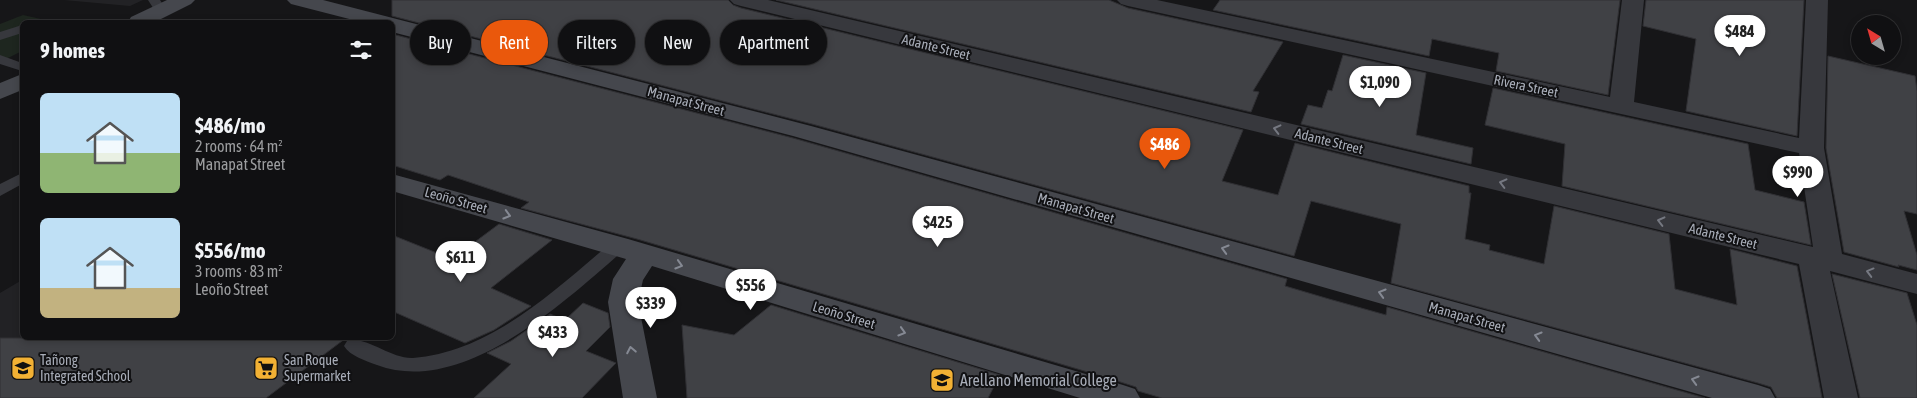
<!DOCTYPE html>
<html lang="en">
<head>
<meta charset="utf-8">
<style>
  body { margin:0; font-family:"Asap Condensed",sans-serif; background:#1e1e20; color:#f1f3f6; height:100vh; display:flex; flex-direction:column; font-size:19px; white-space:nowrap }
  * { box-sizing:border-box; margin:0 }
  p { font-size:16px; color:#9c9d9f }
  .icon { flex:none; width:28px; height:28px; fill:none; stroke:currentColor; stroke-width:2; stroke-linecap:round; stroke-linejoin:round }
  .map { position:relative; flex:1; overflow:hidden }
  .drawer { position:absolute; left:20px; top:20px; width:375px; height:320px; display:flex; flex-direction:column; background:#101012; border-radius:8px; box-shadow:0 2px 8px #0003,0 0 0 1px #303032 }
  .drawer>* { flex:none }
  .banner { position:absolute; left:410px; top:20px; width:475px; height:45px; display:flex; gap:10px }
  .needle { width:32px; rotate:323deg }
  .tools { position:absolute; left:1851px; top:15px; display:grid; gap:10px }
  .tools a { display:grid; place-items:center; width:50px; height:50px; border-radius:50%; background:#101012; box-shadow:0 2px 8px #0003,0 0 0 1px #303032; font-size:25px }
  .price { position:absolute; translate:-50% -42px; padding:0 11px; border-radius:18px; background:#fff; color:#222; font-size:16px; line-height:32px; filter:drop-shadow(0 1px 2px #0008) }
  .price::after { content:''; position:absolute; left:50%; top:30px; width:15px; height:11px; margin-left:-8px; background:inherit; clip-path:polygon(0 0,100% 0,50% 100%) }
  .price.on { background:#ea580c; color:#fff }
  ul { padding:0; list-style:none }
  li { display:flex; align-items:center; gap:15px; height:125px; padding:0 20px }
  li span { display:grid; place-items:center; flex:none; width:140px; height:100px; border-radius:8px; color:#555 }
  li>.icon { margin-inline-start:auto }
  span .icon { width:60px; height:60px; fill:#fffc; stroke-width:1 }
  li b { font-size:21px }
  h2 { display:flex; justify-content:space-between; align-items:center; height:60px; padding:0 20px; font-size:21px }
  .chip { padding:0 18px; border-radius:22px; background:#101012; box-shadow:0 2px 8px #0003,0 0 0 1px #303032; font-size:18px; line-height:45px }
  .chip.on { background:#ea580c; color:#fff }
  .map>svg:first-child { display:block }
  .built { fill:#222225 }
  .green { fill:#1e261f }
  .building { fill:#404145; stroke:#303034 }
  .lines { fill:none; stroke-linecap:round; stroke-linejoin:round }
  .lane { fill:#37383d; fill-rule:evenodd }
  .street { fill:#37383d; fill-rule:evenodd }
  .secondary { fill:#45474d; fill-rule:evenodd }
  .oneway { stroke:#757881 }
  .oneway2 { stroke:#858993 }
  .labels { text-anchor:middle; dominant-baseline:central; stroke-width:4; stroke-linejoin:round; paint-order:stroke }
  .street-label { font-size:14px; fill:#a8adb8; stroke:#111113 }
  .poi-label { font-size:14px; fill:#a8adb8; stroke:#111113; text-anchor:start }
  .near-poi-label { font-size:16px; fill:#a8adb8; stroke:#111113; text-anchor:start }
</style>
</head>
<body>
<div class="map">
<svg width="1917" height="398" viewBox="0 0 1917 398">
  <rect width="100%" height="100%" fill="#161618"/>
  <path class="built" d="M64,0H143L130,6Z
    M22,280V338H92L0,398V293Z"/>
  <path class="green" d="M23,15L54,22H22V51L0,62V24Z"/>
  <path class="building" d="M392,0H728L733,5L741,8L1243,130L1222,181L1278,195L1295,143L1469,186V193H1471L1465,239L1490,245L1489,250L1544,264L1554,206L1669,234L1675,289L1737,305L1730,249L1797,266L1822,398H1777L1771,387L1758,383L1391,283L1401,224L1311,201L1294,256L812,124L392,16Z
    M776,0H1109L1128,8L1283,42L1253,91L1259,92L1251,112Z
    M1220,0H1620L1608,95L1496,71L1499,53L1432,39L1429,56L1213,10Z
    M1646,0H1804L1797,136L1686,111L1696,39L1643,26Z
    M392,34L793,138L1287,279L1285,286L1329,299L1386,315L1387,307L1705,398H1162L1138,391L1136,387L1108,378L637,239L521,208L529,202L448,175L440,180L392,165Z
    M1343,55L1426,73L1416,135L1473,148L1471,164L1301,124L1308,105L1322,108L1328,90L1332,91Z
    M1828,56L1915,76L1917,91V214L1904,211L1917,255V270L1898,265L1899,267L1844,252L1826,148Z
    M1493,88L1748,144L1755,190L1804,202L1811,245L1562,186L1565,144L1485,125Z
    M499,224L552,240L491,288L531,306L494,330L465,343L392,311V235L452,259Z
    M1832,274L1907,293L1917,325V398H1860Z
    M583,303L608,313L610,327L586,351L616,363L582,398H474L511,364L487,353L511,341L550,314L565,320Z
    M771,305L1000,375L988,398H687L682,325L734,335Z
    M0,338H346L266,398H0Z"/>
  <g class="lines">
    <path class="lane" d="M148,0H160L167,11L165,14H157Z
      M22,25V33L0,40V32Z
      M0,55L22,63V71L0,64Z
      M22,173V184L0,196V184Z
      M618,240L624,242L627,246L624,250C564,302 463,397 377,365C366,361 350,356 344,346L347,341C366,335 390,359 413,358C491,352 555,290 612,242Z"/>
    <path class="street" d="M730,0H768L1813,247L1799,153L1128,6L1121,4L1117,0H1157L1610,97L1622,0H1644L1634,102L1799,138L1806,0H1828L1824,148L1842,254L1917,274V294L1830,271L1858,398H1824L1799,264L741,6L734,4Z"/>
    <path class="secondary" d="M167,0H195L191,4L155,22H128L131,17Z
      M287,0H323L811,126L1758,385L1770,389L1775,398H1712L793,136L392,32V22H361L291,4Z
      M22,74V90L0,99V83Z
      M392,174L628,239L1123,385L1135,389L1140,398H1080L652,266L643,280L638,302L657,398H623L608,302L613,279L626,259L392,191Z"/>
  </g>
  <defs><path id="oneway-chevron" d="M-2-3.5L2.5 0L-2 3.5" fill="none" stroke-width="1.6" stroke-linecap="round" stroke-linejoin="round" transform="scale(1.25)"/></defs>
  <g class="oneway">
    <use href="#oneway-chevron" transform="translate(1277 129) rotate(-166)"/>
    <use href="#oneway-chevron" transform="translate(1503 183) rotate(-166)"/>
    <use href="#oneway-chevron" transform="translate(1661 221) rotate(-166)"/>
    <use href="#oneway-chevron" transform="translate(1870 272) rotate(-165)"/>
  </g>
  <g class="oneway2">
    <use href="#oneway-chevron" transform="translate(507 215) rotate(16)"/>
    <use href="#oneway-chevron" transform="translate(1225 249) rotate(-164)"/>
    <use href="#oneway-chevron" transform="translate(679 265) rotate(17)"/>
    <use href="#oneway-chevron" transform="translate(1382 293) rotate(-164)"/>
    <use href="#oneway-chevron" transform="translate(902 332) rotate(17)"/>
    <use href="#oneway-chevron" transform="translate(1538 336) rotate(-164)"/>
    <use href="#oneway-chevron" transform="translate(631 350) rotate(-101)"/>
    <use href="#oneway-chevron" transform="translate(1695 380) rotate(-164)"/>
  </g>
  <defs>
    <g id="school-square" transform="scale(1.25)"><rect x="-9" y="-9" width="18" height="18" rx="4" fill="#f2b134" stroke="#111113"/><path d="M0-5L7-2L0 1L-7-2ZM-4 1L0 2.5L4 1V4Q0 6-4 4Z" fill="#111"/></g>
    <g id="supermarket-square" transform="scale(1.25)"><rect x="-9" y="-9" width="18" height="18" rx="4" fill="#f2b134" stroke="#111113"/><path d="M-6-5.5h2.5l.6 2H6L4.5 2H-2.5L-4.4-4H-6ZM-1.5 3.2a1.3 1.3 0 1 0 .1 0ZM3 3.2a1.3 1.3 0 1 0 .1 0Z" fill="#111"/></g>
    <g id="university-square" transform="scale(1.25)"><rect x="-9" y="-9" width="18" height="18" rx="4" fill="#f2b134" stroke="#111113"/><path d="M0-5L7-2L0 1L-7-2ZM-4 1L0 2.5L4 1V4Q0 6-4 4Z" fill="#111"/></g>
  </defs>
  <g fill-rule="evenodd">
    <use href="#school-square" x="23" y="368"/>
    <use href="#supermarket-square" x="266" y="368"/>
    <use href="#university-square" x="942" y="380"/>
  </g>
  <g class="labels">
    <g class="street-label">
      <text transform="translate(936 47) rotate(14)">Adante Street</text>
      <text transform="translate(1526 86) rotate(12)">Rivera Street</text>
      <text transform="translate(686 101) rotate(15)">Manapat Street</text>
      <text transform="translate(1329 141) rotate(14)">Adante Street</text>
      <text transform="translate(456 200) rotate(16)">Leoño Street</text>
      <text transform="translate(1076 208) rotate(16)">Manapat Street</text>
      <text transform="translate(1723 236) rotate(14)">Adante Street</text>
      <text transform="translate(844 315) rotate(17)">Leoño Street</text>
      <text transform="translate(1467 317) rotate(16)">Manapat Street</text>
    </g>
    <g class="poi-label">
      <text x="40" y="360">Tañong<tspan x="40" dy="16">Integrated School</tspan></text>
      <text x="284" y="360">San Roque<tspan x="284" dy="16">Supermarket</tspan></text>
    </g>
    <g class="near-poi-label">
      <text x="960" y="380">Arellano Memorial College</text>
    </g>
  </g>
</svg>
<div class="tools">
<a><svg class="needle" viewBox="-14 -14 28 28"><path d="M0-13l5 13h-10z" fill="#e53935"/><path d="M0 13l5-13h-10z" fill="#9c9d9f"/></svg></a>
</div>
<b class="price" style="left:1740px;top:57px">$484</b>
<b class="price" style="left:1380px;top:108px">$1,090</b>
<b class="price on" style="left:1165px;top:170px">$486</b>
<b class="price" style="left:1798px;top:198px">$990</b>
<b class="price" style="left:938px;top:248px">$425</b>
<b class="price" style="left:461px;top:283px">$611</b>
<b class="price" style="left:751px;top:311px">$556</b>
<b class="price" style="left:651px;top:329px">$339</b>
<b class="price" style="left:553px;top:358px">$433</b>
<div class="banner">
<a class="chip">Buy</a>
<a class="chip on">Rent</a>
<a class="chip">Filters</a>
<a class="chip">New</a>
<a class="chip">Apartment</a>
</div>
<section class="drawer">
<h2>9 homes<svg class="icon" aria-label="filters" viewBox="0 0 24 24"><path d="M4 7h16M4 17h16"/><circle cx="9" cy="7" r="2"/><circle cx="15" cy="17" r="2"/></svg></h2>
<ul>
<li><span style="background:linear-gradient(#bfe0f5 60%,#8fb573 0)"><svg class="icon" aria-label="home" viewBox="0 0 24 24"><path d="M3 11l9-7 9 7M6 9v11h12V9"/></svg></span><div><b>$486/mo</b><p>2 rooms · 64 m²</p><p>Manapat Street</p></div></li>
<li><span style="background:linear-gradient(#bfe0f5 70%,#c2b280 0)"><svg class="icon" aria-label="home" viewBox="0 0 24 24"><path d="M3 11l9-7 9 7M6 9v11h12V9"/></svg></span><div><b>$556/mo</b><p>3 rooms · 83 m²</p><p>Leoño Street</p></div></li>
</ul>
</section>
</div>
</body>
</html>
